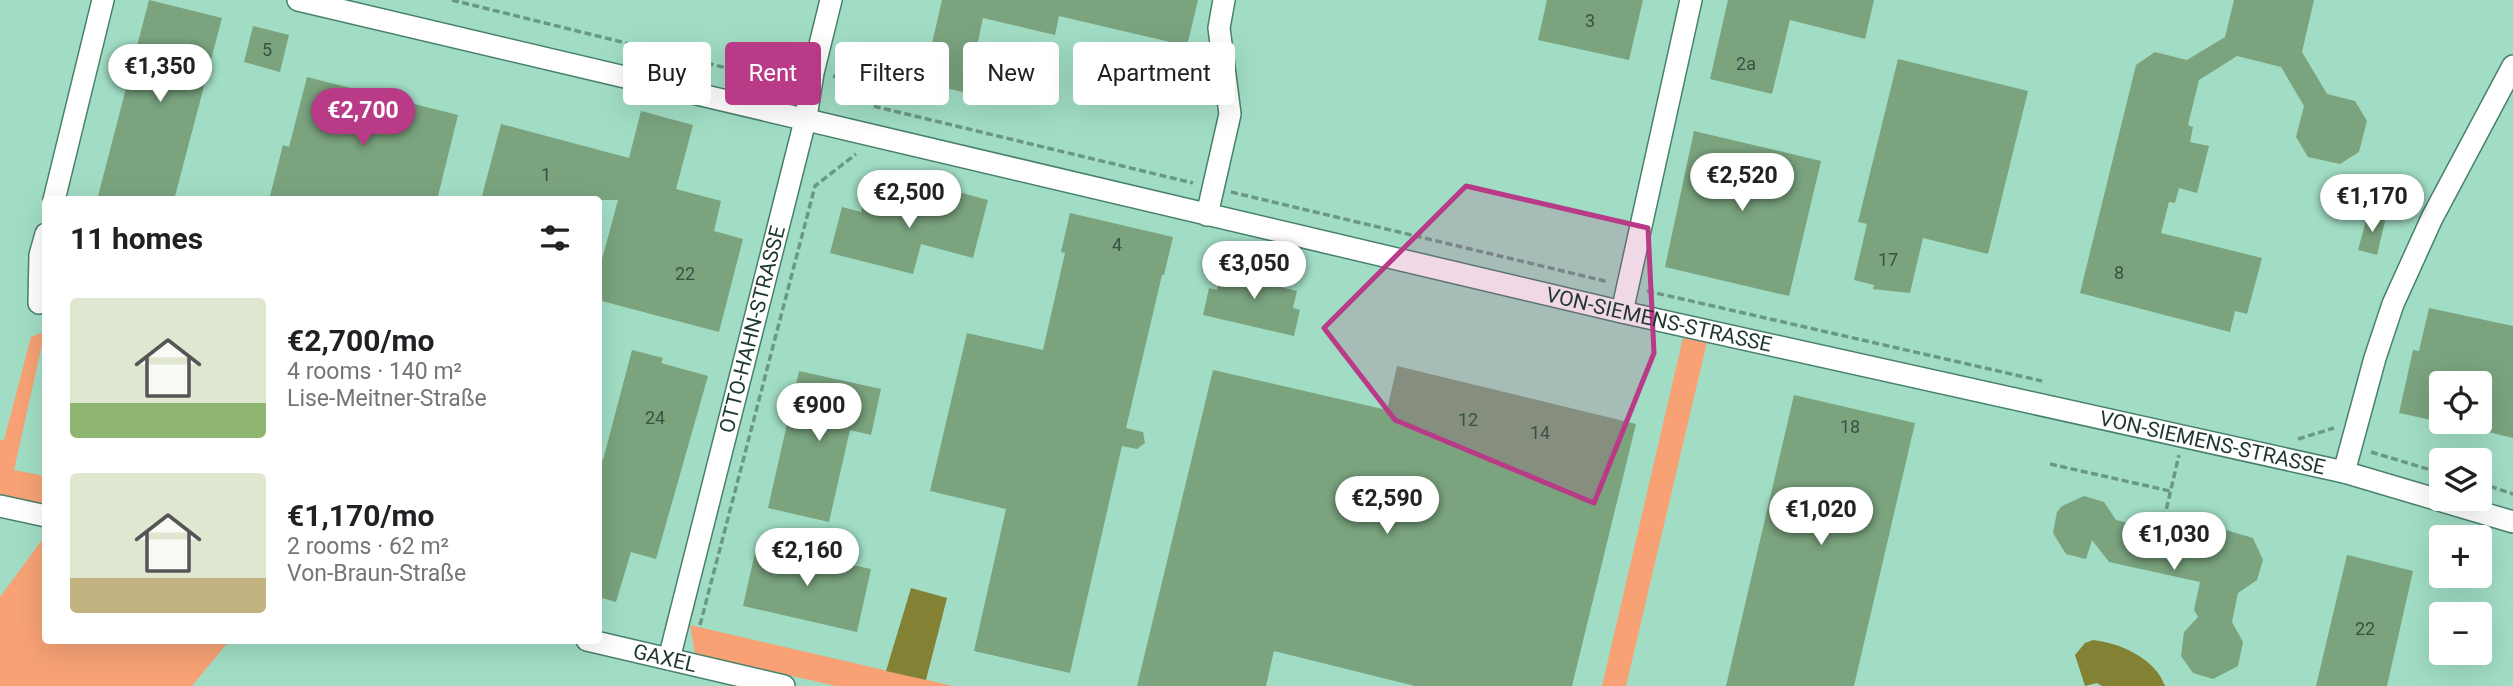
<!DOCTYPE html>
<html lang="en">
<head>
<meta charset="utf-8">
<style>
  body { margin:0; font-family:Roboto,sans-serif; background:#f2f2f2; color:#202124; height:100vh; display:flex; flex-direction:column; font-size:26px; white-space:nowrap }
  * { box-sizing:border-box; margin:0 }
  p { font-size:23px; color:#757577 }
  .icon { flex:none; width:38px; height:38px; fill:none; stroke:currentColor; stroke-width:2; stroke-linecap:round; stroke-linejoin:round }
  .map { position:relative; flex:1; overflow:hidden }
  .sheet { position:absolute; left:42px; top:196px; width:560px; height:448px; display:flex; flex-direction:column; background:#fff; border-radius:7px; box-shadow:0 7px 28px #0002 }
  .sheet>* { flex:none }
  .top-card { position:absolute; left:623px; top:42px; width:665px; height:63px; display:flex; gap:14px }
  .buttons { position:absolute; left:2429px; top:371px; display:grid; gap:14px }
  .buttons a { display:grid; place-items:center; width:63px; height:63px; border-radius:7px; background:#fff; box-shadow:0 7px 28px #0002; font-size:35px }
  .price { position:absolute; translate:-50% -60px; padding:0 16px; border-radius:24px; background:#fff; color:#222; font-size:23px; line-height:46px; filter:drop-shadow(0 2px 4px #0008) }
  .price::after { content:''; position:absolute; left:50%; top:42px; width:21px; height:16px; margin-left:-10px; background:inherit; clip-path:polygon(0 0,100% 0,50% 100%) }
  .price.on { background:#b93a87; color:#fff }
  ul { padding:0; list-style:none }
  li { display:flex; align-items:center; gap:21px; height:175px; padding:0 28px }
  li span { display:grid; place-items:center; flex:none; width:196px; height:140px; border-radius:7px; color:#555 }
  li>.icon { margin-inline-start:auto }
  span .icon { width:84px; height:84px; fill:#fffc; stroke-width:1 }
  li b { font-size:30px }
  h2 { display:flex; justify-content:space-between; align-items:center; height:84px; padding:0 28px; font-size:30px }
  .tag { padding:0 24px; border-radius:7px; background:#fff; box-shadow:0 7px 28px #0002; font-size:24px; line-height:63px }
  .tag.on { background:#b93a87; color:#fff }
  .map>svg:first-child { display:block }
  .green { fill:#f7a175 }
  .water { fill:#838134 }
  .building { fill:#7aa37e }
  .lines { fill:none; stroke-linecap:round; stroke-linejoin:round }
  .minor-casing { stroke:#48816c; stroke-width:24 }
  .path { stroke:#6b9885; stroke-width:3.5; stroke-dasharray:7 3.5; stroke-linecap:butt }
  .minor { stroke:#fff; stroke-width:21 }
  .marked { fill:#b93a87; fill-opacity:0.2; stroke:#b93a87; stroke-width:5; stroke-linejoin:round }
  .labels { text-anchor:middle; dominant-baseline:central; stroke-width:6; stroke-linejoin:round; paint-order:stroke }
  .number-label { font-size:18px; fill:#365342 }
  .street-label { font-size:21px; fill:#1f382e; stroke:#d9f6e9 }
</style>
</head>
<body>
<div class="map">
<svg width="2513" height="686" viewBox="0 0 2513 686">
  <rect width="100%" height="100%" fill="#a1ddc4"/>
  <path class="green" d="M45,331L14,470L45,476V507L0,497V440H4L31,337Z
    M1683,338L1707,342L1626,686H1602Z
    M45,536L46,640L229,641L192,686H0V597Z
    M690,625L953,686H836L695,654Z"/>
  <path class="water" d="M911,588L947,598L926,680L886,671Z
    M2093,640C2120,643 2155,658 2165,686H2102L2097,683L2085,686L2075,655L2085,643Z"/>
  <path class="building" d="M149,0L222,18L174,200H97Z
    M942,0H1198L1187,46L1059,16L1055,35L983,18L975,55L1020,65L1011,103L923,83Z
    M1547,0H1643L1629,60L1538,40Z
    M1728,0H1874L1865,39L1790,20L1772,94L1710,79Z
    M2234,0H2314L2302,52L2327,94L2355,101L2367,121L2359,152L2340,164L2308,157L2296,137L2304,106L2281,67L2237,56L2199,80L2188,125L2193,127L2190,142L2209,146L2197,193L2179,188L2175,203L2169,202L2161,233L2262,258L2247,314L2235,311L2230,332L2080,293L2136,65L2155,52L2187,60L2225,37Z
    M253,26L289,35L280,72L244,62Z
    M1898,59L2028,91L1988,254L1923,238L1910,293L1873,289L1874,285L1854,280L1867,224L1858,222Z
    M307,77L458,115L437,200H269L283,145L289,147Z
    M641,111L693,125L676,189L721,201L714,231L743,239L719,332L598,300V274L618,200H496L482,196L501,124L629,158Z
    M1694,131L1821,161L1789,296L1665,267Z
    M936,186L988,200L973,258L921,244L913,274L830,253L842,207L861,212L866,194L929,213Z
    M1070,213L1173,237L1164,275H1162L1126,428L1143,432L1145,443L1137,449L1122,446L1070,673L974,651L1006,509L930,491L967,333L1043,350L1065,253L1061,252Z
    M2368,213L2386,217L2377,255L2358,250Z
    M1264,264L1273,270L1276,286L1297,291L1293,308L1300,310L1294,336L1203,315L1209,288L1217,290L1221,273L1242,278L1253,265Z
    M2429,308L2513,326V438L2480,430V383H2441V422L2399,413L2413,350L2419,351Z
    M632,350L663,358L661,363L708,376L656,559L631,552L616,602L598,597V459L603,460Z
    M1397,366L1636,424L1572,686H1415L1274,651L1266,686H1137L1213,370L1387,410Z
    M799,371L881,389L871,435L850,430L829,522L768,508Z
    M1794,395L1915,423L1854,686H1726Z
    M2084,496L2104,502L2116,520L2139,526L2154,517L2174,521L2184,536L2206,541L2226,530L2253,538L2263,560L2257,580L2238,593L2232,622L2243,642L2238,666L2213,679L2193,673L2181,656L2184,632L2198,617L2194,610L2200,582L2109,562L2092,540L2086,559L2066,554L2053,533L2057,512L2062,506Z
    M757,544L871,569L857,632L743,606Z
    M2347,555L2413,571L2387,686H2316Z"/>
  <g class="lines">
    <g class="minor-casing">
      <g id="minor">
        <path id="s1" d="M298,0L1622,312L2344,472L2513,522"/>
        <path d="M54,200L103,0"/>
        <path d="M1207,215L1230,114L1219,28L1224,0"/>
        <path d="M39,303L40,255L46,234"/>
        <path d="M1622,312L1691,0"/>
        <path d="M2344,472L2375,358L2393,304L2432,218L2513,66"/>
        <path d="M0,506L46,516"/>
        <path id="s2" d="M587,640L784,686"/>
        <path id="s3" d="M669,659L806,117L813,73L831,0"/>
      </g>
    </g>
    <path class="path" d="M452,0L759,76L794,72
      M839,56L845,78
      M833,76L845,78L873,106L1193,183
      M1231,192L1609,282
      M1647,291L2042,381
      M2298,439L2334,428
      M2371,452L2441,473
      M2050,464L2170,491
      M2480,483L2513,494
      M2164,519L2179,455
      M700,625L815,186L856,154"/>
    <use href="#minor" class="minor"/>
  </g>
  <path class="marked" d="M1466,186L1648,228L1654,353L1594,503L1395,420L1324,328Z"/>
  <g class="labels">
    <g class="number-label">
      <text x="1590" y="20">3</text>
      <text x="267" y="49">5</text>
      <text x="1746" y="63">2a</text>
      <text x="546" y="174">1</text>
      <text x="1117" y="244">4</text>
      <text x="1888" y="259">17</text>
      <text x="2119" y="272">8</text>
      <text x="685" y="273">22</text>
      <text x="655" y="417">24</text>
      <text x="1468" y="419">12</text>
      <text x="1850" y="426">18</text>
      <text x="1540" y="432">14</text>
      <text x="2365" y="628">22</text>
    </g>
    <g class="street-label">
      <text stroke="none"><textPath href="#s1" startOffset="1398">VON-SIEMENS-STRASSE</textPath></text>
      <text stroke="none"><textPath href="#s3" startOffset="340">OTTO-HAHN-STRASSE</textPath></text>
      <text stroke="none"><textPath href="#s1" startOffset="1965">VON-SIEMENS-STRASSE</textPath></text>
      <text stroke="none"><textPath href="#s2" startOffset="80">GAXEL</textPath></text>
    </g>
  </g>
</svg>
<div class="buttons">
<a><svg class="icon" aria-label="locate" viewBox="0 0 24 24"><circle cx="12" cy="12" r="6"/><path d="M12 2v4M12 18v4M2 12h4M18 12h4"/></svg></a>
<a><svg class="icon" aria-label="layers" viewBox="0 0 24 24"><path d="M12 4l9 5-9 5-9-5zM3 14l9 5 9-5"/></svg></a>
<a>+</a>
<a>−</a>
</div>
<b class="price" style="left:160px;top:104px">€1,350</b>
<b class="price on" style="left:363px;top:148px">€2,700</b>
<b class="price" style="left:1742px;top:213px">€2,520</b>
<b class="price" style="left:909px;top:230px">€2,500</b>
<b class="price" style="left:2372px;top:234px">€1,170</b>
<b class="price" style="left:1254px;top:301px">€3,050</b>
<b class="price" style="left:819px;top:443px">€900</b>
<b class="price" style="left:1387px;top:536px">€2,590</b>
<b class="price" style="left:1821px;top:547px">€1,020</b>
<b class="price" style="left:2174px;top:572px">€1,030</b>
<b class="price" style="left:807px;top:588px">€2,160</b>
<div class="top-card">
<a class="tag">Buy</a>
<a class="tag on">Rent</a>
<a class="tag">Filters</a>
<a class="tag">New</a>
<a class="tag">Apartment</a>
</div>
<section class="sheet">
<h2>11 homes<svg class="icon" aria-label="filters" viewBox="0 0 24 24"><path d="M4 7h16M4 17h16"/><circle cx="9" cy="7" r="2"/><circle cx="15" cy="17" r="2"/></svg></h2>
<ul>
<li><span style="background:linear-gradient(#dfe7d0 75%,#8fb573 0)"><svg class="icon" aria-label="home" viewBox="0 0 24 24"><path d="M3 11l9-7 9 7M6 9v11h12V9"/></svg></span><div><b>€2,700/mo</b><p>4 rooms · 140 m²</p><p>Lise-Meitner-Straße</p></div></li>
<li><span style="background:linear-gradient(#dfe7d0 75%,#c2b280 0)"><svg class="icon" aria-label="home" viewBox="0 0 24 24"><path d="M3 11l9-7 9 7M6 9v11h12V9"/></svg></span><div><b>€1,170/mo</b><p>2 rooms · 62 m²</p><p>Von-Braun-Straße</p></div></li>
</ul>
</section>
</div>
</body>
</html>
